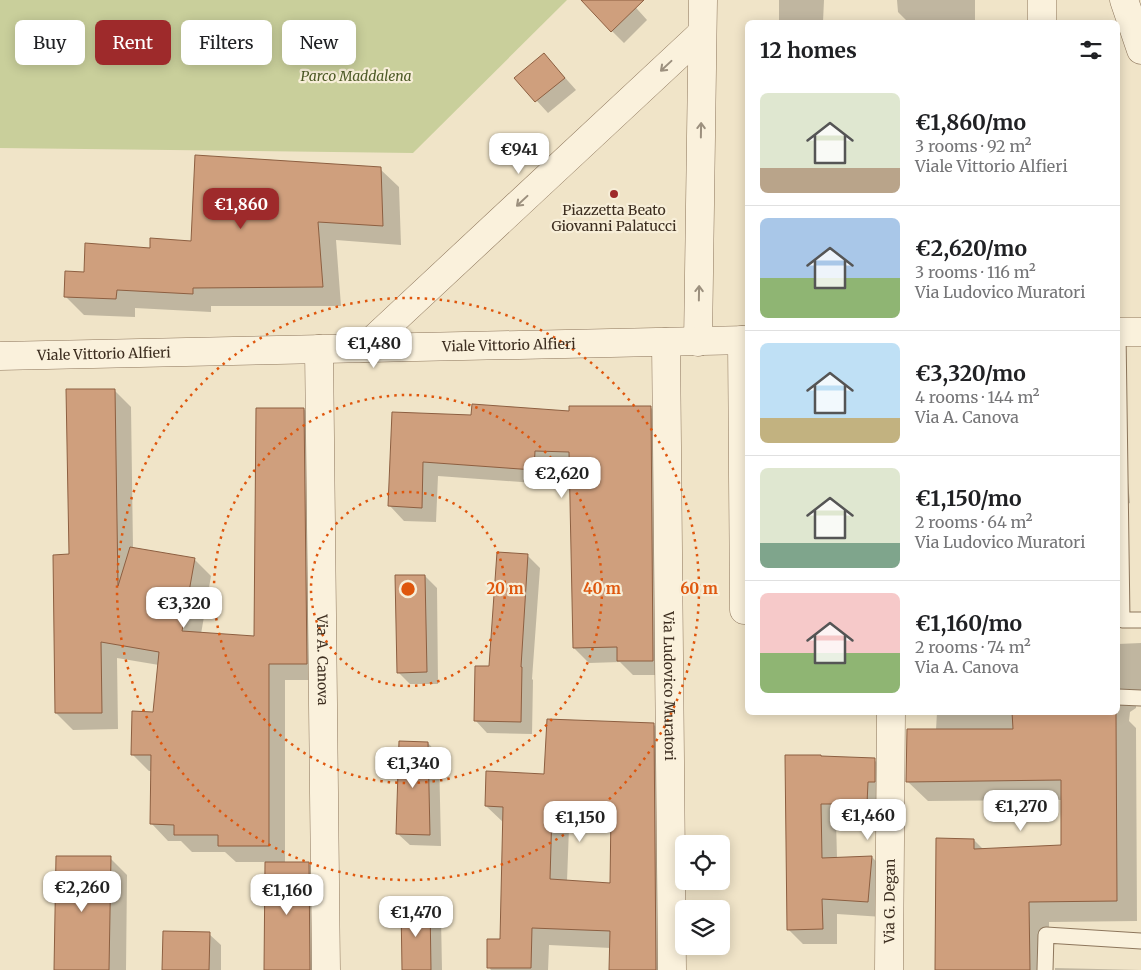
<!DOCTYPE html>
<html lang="en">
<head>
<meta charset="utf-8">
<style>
  body { margin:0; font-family:Merriweather,serif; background:#f6f6f6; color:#202124; height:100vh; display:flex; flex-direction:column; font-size:19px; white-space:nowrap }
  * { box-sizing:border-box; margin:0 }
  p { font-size:16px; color:#757577 }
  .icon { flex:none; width:28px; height:28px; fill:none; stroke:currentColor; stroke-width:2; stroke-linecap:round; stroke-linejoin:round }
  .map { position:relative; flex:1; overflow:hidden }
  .details { position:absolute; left:745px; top:20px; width:375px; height:695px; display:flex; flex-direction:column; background:#fff; border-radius:8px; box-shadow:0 2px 12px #0003 }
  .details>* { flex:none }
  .top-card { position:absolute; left:15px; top:20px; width:475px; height:45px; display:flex; gap:10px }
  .fabs { position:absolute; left:675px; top:835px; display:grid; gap:10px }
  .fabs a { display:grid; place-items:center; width:55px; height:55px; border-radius:8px; background:#fff; box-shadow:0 2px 12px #0003; font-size:25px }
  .price { position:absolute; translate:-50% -42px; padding:0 11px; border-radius:10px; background:#fff; color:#222; font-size:16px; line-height:32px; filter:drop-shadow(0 1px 2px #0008) }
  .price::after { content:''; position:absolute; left:50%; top:30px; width:15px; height:11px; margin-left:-8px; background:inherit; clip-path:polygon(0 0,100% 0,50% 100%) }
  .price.selected { background:#9e2a2b; color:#fff }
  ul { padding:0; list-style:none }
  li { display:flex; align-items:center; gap:15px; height:125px; padding:0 15px }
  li+li { border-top:1px solid #e0e0e0 }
  li span { display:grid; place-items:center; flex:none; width:140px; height:100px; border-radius:8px; color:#555 }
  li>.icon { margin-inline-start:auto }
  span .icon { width:60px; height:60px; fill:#fffc; stroke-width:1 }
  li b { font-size:21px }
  h2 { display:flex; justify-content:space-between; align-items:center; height:60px; padding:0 15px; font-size:21px }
  .tag { padding:0 18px; border-radius:8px; background:#fff; box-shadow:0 2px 12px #0003; font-size:18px; line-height:45px }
  .tag.selected { background:#9e2a2b; color:#fff }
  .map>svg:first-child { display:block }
  .green { fill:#c9cf9b }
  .shadow { fill:#0003; fill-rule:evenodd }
  .building { fill:#cf9f7d; stroke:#8d5f41; fill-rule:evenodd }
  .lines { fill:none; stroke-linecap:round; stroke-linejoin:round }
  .service-casing { stroke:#8d765c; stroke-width:17 }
  .minor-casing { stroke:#8d765c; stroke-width:29 }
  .tertiary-casing { stroke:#8d765c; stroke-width:29 }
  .service { stroke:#faf1dc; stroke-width:15 }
  .minor { stroke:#faf1dc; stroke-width:28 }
  .tertiary { stroke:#faf1dc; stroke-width:28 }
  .oneway { stroke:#9c907e }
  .ring { fill:none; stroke:#df570d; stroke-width:2.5; stroke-dasharray:2.5 5 }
  .poi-dot { fill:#9e2a2b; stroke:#f7eed8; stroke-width:2 }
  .labels { text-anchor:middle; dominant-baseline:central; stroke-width:4.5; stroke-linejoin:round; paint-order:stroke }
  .park-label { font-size:14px; font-style:italic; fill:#4d5a26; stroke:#f7eed8 }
  .poi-label { font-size:14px; fill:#3d2e20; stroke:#f7eed8 }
  .street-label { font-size:14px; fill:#3d2e20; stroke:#f7eed8 }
  .centre { fill:#df570d; stroke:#f7eed8; stroke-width:2.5 }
  .ring-label { font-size:15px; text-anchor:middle; font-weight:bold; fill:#df570d; stroke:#f7eed8; stroke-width:4.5; stroke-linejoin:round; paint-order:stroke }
</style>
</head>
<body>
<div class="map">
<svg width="1141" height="970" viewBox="0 0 1141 970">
  <rect width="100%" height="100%" fill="#f0e4c8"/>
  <path class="green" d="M0,0H567L413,153L0,148Z"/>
  <path class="shadow" d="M592,0H629L647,20L624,43L612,31Z
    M779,0H824L823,22H779Z
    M897,0H975V22H908L898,12Z
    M544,54L576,90L548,113L516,78Z
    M380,169L399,187L401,245L336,240L341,306H211V312L135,308V317L84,315L65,296L85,273L151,249L193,242Z
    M114,390L131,407L133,549L194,559L211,576L201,634L256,638L304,409L320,426L323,680H285V863L309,864L326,881L327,970H265L267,862H236L225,852H192L181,841H168L152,824V771H149L133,755L154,713L159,665L117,658L118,729L73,730L56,713L70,555Z
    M650,407L665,421L668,675H633L620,662L589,663L574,648L571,466L550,465L548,484L438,476L436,522L404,521L390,506L393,414L472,416Z
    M1121,412L1130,503L1118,507Z
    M528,556L540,568L532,679L533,680L532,734L487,733L476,721L490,668Z
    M425,576L437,588L438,684H410L398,672Z
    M1141,643V705H1136V708L1130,712L1129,721L1136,728L1137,921L1049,922V970H936L974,840L984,850L1063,846L1062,800L928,801L907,781L936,730L937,712H1118V644Z
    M816,712H853L852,714Z
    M653,724L671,742L673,970H611V948L549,945L548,970H491L489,967L502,940L504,823L486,806L545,775ZM569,828L612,829L611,884L567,881Z
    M428,743L439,755L441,846L410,845L398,834Z
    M822,758L874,760L890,775L882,819H836L837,859L872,857L887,873L883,917L837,914V944H803L788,929Z
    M110,858L127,875L126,970H55Z
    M429,906L441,918L442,970H404Z
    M209,934L221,945V970H163Z
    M1055,968L1141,970H1055Z"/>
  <path class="building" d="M581,0H644L611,32Z
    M544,53L565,78L535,102L514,78Z
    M195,155L381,167L383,226L318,222L323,287L193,288V294L117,290L116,299L64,297L65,271L84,272L85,243L150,248V238L191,241Z
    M66,389H115L118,586L130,547L195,558L182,631L254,636L256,408H304L307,664H269V846H218V835H174V825L150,824L151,755H131L132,711L153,712L159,652L101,642L102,713H55L53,555L69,554Z
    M472,404L569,411V406H651L653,661H617V647L573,648L569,452L535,451L534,470L423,462L422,508L388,506L392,412L471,415Z
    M497,552L528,554L521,667H522L521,722L474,721L475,666H489Z
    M395,575H425L427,672L397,673Z
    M1012,712H1116L1117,901L1029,902L1030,970H935L936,838L974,839V849L1061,845V780L906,782L907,729H1013Z
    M547,719L654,723L656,970H609L610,931L532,928L531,968H487V939H500L503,807L485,806L486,771L544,774ZM552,811L611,813L610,883L550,879Z
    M399,741L428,742L430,835L396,834Z
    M785,755H821V756L875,758V782H868L867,804H821L822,858L872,856L868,902L822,899L823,929L787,930Z
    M56,856H111L109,970H54Z
    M265,862H309L310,970H264Z
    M401,905H430L431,970H402Z
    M163,931L210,932L209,970H162Z"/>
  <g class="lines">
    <g class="service-casing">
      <path id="service" d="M1118,332L1122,620H1141
        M1118,697L1141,698
        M1045,970L1046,935L1141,941"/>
    </g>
    <g class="minor-casing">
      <g id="minor">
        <path d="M1042,22V0"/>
        <path d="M1118,332H1141"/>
        <path d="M742,340L744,610H748"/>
        <path id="s1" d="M666,342L672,970"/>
        <path d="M698,342L703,0"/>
        <path d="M364,348L702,33"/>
        <path id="s2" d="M319,349L326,970"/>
        <path id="s3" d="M0,356L748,340"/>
        <path id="s4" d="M889,970L891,712"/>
      </g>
    </g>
    <g class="tertiary-casing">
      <path id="tertiary" d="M1124,0L1141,50"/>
    </g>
    <use href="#service" class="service"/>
    <use href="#minor" class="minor"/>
    <use href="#tertiary" class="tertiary"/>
  </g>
  <defs><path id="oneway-shaft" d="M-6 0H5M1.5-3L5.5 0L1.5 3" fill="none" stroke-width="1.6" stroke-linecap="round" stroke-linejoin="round" transform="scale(1.25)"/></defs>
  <g class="oneway">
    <use href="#oneway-shaft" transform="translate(666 66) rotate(137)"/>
    <use href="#oneway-shaft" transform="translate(701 130) rotate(-89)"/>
    <use href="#oneway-shaft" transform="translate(522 201) rotate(137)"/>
    <use href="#oneway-shaft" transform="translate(699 293) rotate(-89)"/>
  </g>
  <g class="ring">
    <circle cx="408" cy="589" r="97"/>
    <circle cx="408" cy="589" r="194"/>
    <circle cx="408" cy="589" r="291"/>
  </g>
  <circle class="poi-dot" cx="614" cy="194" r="5"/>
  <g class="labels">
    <g class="park-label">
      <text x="356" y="76">Parco Maddalena</text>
    </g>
    <g class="poi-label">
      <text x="614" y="210">Piazzetta Beato<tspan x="614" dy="16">Giovanni Palatucci</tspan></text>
    </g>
    <g class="street-label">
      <text stroke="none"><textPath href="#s3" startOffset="509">Viale Vittorio Alfieri</textPath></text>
      <text stroke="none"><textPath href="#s3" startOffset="104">Viale Vittorio Alfieri</textPath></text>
      <text stroke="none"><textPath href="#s2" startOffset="311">Via A. Canova</textPath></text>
      <text stroke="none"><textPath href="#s1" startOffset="344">Via Ludovico Muratori</textPath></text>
      <text stroke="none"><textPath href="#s4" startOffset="69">Via G. Degan</textPath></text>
    </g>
  </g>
  <circle cx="408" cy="589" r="8" class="centre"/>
  <g class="ring-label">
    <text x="505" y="594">20 m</text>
    <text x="602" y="594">40 m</text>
    <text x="699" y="594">60 m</text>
  </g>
</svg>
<div class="fabs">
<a><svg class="icon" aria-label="locate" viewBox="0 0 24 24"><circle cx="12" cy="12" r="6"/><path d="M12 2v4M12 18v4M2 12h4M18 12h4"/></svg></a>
<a><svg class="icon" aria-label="layers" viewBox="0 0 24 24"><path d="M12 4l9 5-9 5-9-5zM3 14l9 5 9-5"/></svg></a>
</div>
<b class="price" style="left:519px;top:175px">€941</b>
<b class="price selected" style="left:241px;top:230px">€1,860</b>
<b class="price" style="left:374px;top:369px">€1,480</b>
<b class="price" style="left:562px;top:499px">€2,620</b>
<b class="price" style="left:184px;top:629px">€3,320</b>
<b class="price" style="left:413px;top:789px">€1,340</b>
<b class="price" style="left:1021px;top:832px">€1,270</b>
<b class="price" style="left:868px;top:841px">€1,460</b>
<b class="price" style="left:580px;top:843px">€1,150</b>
<b class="price" style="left:82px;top:913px">€2,260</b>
<b class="price" style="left:287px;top:916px">€1,160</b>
<b class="price" style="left:416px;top:938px">€1,470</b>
<div class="top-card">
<a class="tag">Buy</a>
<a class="tag selected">Rent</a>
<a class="tag">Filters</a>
<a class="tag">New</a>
</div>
<section class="details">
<h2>12 homes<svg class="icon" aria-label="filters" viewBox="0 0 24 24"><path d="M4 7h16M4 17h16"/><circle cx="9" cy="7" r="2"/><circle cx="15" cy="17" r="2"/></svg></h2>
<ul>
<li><span style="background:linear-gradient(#dfe7d0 75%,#b9a48a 0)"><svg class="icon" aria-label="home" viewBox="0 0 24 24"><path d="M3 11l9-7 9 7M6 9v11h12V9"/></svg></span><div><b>€1,860/mo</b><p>3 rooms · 92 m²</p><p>Viale Vittorio Alfieri</p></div></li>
<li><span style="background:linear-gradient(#a9c7e8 60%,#8fb573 0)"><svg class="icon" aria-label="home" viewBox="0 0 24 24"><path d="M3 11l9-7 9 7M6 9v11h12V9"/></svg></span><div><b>€2,620/mo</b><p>3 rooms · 116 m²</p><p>Via Ludovico Muratori</p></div></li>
<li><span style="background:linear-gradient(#bfe0f5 75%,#c2b280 0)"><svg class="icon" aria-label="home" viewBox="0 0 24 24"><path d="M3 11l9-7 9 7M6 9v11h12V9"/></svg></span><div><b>€3,320/mo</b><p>4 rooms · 144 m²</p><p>Via A. Canova</p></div></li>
<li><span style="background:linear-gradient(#dfe7d0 75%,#7fa58c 0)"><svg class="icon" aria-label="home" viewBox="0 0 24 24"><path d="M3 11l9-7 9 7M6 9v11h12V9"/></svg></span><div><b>€1,150/mo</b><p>2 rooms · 64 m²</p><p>Via Ludovico Muratori</p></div></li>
<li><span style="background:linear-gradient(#f6c9c9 60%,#8fb573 0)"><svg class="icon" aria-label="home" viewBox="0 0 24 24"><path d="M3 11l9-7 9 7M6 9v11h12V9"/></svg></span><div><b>€1,160/mo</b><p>2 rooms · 74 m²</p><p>Via A. Canova</p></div></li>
</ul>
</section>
</div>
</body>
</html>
